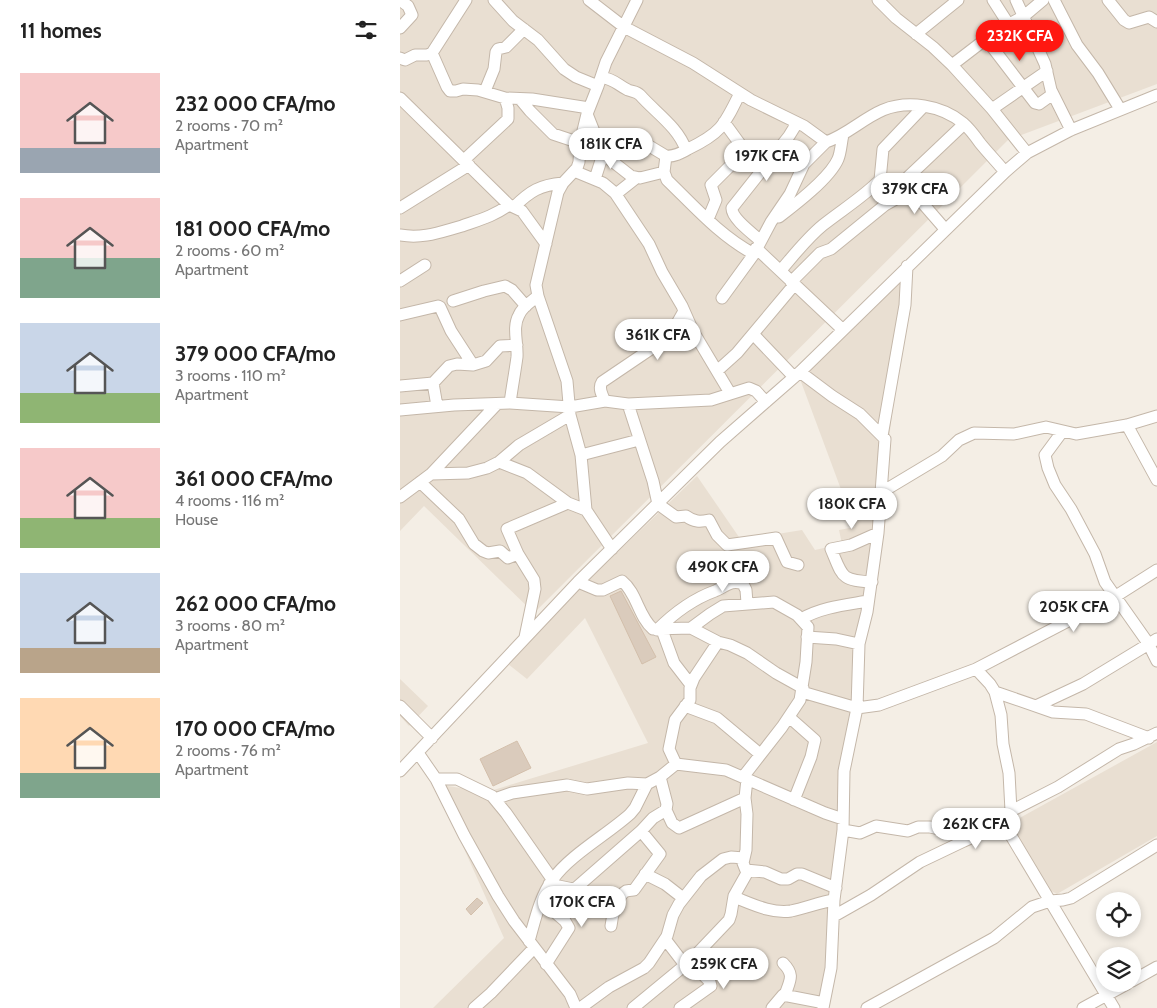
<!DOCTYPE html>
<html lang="en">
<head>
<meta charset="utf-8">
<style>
  body { margin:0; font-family:Cabin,sans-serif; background:#f2f2f2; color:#222; height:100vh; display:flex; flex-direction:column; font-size:19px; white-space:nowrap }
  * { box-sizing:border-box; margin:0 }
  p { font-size:16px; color:#767676 }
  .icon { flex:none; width:28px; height:28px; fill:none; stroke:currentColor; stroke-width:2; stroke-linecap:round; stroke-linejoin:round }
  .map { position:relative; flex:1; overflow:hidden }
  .sheet { display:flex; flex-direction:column; background:#fff; width:400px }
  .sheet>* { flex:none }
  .fabs { position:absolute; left:696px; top:892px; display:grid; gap:10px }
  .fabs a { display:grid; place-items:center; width:45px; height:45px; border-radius:50%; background:#fff; box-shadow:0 2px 8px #0003; font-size:25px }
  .price { position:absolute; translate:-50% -42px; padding:0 11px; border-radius:18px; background:#fff; color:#222; font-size:16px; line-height:32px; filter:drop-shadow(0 1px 2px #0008) }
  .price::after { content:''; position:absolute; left:50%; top:30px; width:15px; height:11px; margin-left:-8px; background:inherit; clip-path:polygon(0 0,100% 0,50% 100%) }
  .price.on { background:#ff1811; color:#fff }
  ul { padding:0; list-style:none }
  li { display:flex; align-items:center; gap:15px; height:125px; padding:0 20px }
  li span { display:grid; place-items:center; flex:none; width:140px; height:100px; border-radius:0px; color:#555 }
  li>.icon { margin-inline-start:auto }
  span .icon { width:60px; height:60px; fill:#fffc; stroke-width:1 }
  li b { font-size:21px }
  h2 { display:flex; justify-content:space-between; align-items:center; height:60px; padding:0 20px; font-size:21px }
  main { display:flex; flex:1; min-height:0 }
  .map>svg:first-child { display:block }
  .residential { fill:#e9dfd2 }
  .building { fill:#dacbbc; stroke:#d3bfab }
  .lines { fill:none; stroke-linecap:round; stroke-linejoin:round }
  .minor-casing { stroke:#c4b7a9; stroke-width:13 }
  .minor { stroke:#fff; stroke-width:11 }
</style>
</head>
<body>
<main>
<section class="sheet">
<h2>11 homes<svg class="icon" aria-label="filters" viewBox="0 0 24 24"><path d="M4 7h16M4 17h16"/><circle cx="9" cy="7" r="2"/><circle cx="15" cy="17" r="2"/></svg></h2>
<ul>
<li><span style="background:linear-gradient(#f6c9c9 75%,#9aa5b1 0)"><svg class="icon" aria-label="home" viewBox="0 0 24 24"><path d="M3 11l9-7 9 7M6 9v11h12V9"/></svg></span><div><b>232 000 CFA/mo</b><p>2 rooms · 70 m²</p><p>Apartment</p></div></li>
<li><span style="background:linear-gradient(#f6c9c9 60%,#7fa58c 0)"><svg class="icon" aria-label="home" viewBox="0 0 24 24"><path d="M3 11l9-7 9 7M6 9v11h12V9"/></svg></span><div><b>181 000 CFA/mo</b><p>2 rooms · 60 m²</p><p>Apartment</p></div></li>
<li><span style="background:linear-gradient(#c9d6e8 70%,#8fb573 0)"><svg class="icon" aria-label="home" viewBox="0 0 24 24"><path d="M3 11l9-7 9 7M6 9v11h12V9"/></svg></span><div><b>379 000 CFA/mo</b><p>3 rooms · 110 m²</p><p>Apartment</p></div></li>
<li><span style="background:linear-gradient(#f6c9c9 70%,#8fb573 0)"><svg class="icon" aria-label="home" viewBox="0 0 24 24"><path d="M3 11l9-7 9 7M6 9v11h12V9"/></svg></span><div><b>361 000 CFA/mo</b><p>4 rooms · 116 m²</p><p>House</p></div></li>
<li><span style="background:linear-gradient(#c9d6e8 75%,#b9a48a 0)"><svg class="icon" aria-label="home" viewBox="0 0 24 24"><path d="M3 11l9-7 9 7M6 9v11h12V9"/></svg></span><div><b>262 000 CFA/mo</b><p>3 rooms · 80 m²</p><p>Apartment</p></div></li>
<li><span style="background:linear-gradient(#ffd9b3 75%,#7fa58c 0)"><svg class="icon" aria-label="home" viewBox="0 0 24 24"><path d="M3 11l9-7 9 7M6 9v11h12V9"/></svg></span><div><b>170 000 CFA/mo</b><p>2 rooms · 76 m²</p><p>Apartment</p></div></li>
</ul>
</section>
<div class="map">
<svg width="757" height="1008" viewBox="0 0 757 1008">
  <rect width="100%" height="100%" fill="#f4eee5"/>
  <path class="residential" d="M0,0H757V84L608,140L134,613L24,506L0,531Z
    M509,274L420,1008H33L104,938L35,784L87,792L248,743L185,618L127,679L108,664L175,593L297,476L341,540L402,530L415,550L442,544L439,530L455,527L400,379Z
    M0,679L28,706L9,726L0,716Z
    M757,742V836L657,894L647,889L613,831L616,820Z"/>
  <path class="building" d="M221,591L256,657L242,664L210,596Z
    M117,741L131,768L93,786L80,759Z
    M77,898L83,903L71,915L66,909Z"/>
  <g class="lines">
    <g class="minor-casing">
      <path id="minor" d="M0,0L8,6L12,15L0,28
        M94,0L113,21L138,40L164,69L176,77L198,86
        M189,0L224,27L293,63L351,100L404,126L426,142C447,135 462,119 483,110C508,100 541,105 563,123C569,128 575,136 580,143C588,153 597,162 605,172
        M478,0L496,18L533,47L552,65L592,109L627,153
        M593,0L609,25
        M616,0L645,64L651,90L671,130
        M654,0L677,45L698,73L720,109
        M708,0L724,20L729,23L749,17L757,22
        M516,34L558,0
        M586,39L635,103L639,104L653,94
        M32,53L47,87L50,91H56L63,89L78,90L105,98L132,99L189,108
        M0,58L5,60L15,55H27L32,53L66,0
        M552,65L595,32L624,16L643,0
        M201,77C216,80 216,84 228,90C233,92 236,91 240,95C256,113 278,127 286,150
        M85,91L94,69L96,52L98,49L106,47L124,29
        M0,98L109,205L122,211L146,244
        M120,99L130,111L153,134L180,143
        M592,109L647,71
        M187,114L203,154L231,176L240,178L264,172
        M236,138L266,156C274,157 281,153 288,149C321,133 324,126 340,93
        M266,156L264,172L267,180C294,206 320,236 354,254
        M64,160L108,119V108L105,98
        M174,171L203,183L215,193L249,244L262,272L282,306L293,331L330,393
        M195,179L203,154
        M505,183L545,229
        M216,194L235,179
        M114,207C130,191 140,185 163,183
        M0,208L69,165
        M379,217C396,204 430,178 438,159C441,152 441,143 443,135
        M308,219L316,200L311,185L334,162L340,144L324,122
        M0,235C23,239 40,232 62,226C79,220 94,216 109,205
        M361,241C353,234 331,218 332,208L389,136L397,123
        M356,248L442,329
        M381,270C394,255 407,238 423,225C442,210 463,197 480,180L483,149L524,106
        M0,281L25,265
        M391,282L420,253L431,249L485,205L503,195L506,190L505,183L507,178L564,124
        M322,298L354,254L371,222L390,194L404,164L426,142
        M53,301L84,291L105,286L112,290L126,306
        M0,315L38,306L40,307L51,331L73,365
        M353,334L394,377
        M317,371L337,353L394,285
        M400,372L432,396L460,414L482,436
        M33,383L37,406
        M0,386L33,383L49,366L57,364L73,365L86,361L100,346L117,345
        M205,401C202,395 198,388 202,382L270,336L284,311
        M110,403C112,388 115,372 117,357C118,343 112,327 119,315C122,307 132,301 138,296
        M228,404L253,481L258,504L276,517L286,516C294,522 300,522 309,520L317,535L327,545L376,538L387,562L398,565
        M0,410L54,405L110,403L170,407L205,401L228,404L311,400L349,388L356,391L366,402
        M727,425L757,480
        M662,432L645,455L648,468L655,485L671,509L695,554L705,582L748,643L757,661
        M181,455L239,440
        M99,462L127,473L168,503L186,510
        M31,474L68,473L87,468L99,462L119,445L170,415
        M20,482L59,519L74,544L83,551L88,553L100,551L108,558L118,554
        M482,492L542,456L559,440L574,433L614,434L646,427L676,434L727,425L757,416
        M0,497L31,474L97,404
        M212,549L186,510L181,455L170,415L167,381L138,296L136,285L158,192L163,183L177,168L179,162L180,143L187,114L198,86L206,62L237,0
        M178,582L197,590H203L222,581C237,593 238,616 253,629L291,628L318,642L330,645L347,653L376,673L403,688
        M472,582C440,580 443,577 431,549L451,545L478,533
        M401,619C422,607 445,605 468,601
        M291,628L310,614L323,606L374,602L397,615L408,627L406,662L400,700L382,727L343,777
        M257,630C274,613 293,599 315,591C325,587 331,579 343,584L346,590L347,603
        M262,630L274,663L291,685
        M125,637L135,589L134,580L118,554L107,529L168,503
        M407,637L436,639L459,644
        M576,669L590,684L595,692L601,715L603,744L609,773L611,811
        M402,692L457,708L479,705L576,669L716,596L757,570
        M595,692L653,712L686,714L749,738
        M0,706L32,738
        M285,706L317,718L360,754
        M636,706L683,684L757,639
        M389,717L415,740L411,757L394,800
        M18,753L36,779L64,835L98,896L114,921L170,994L176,1008
        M276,764L269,749L275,720L290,700V688L294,678L318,642
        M0,771L178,582L320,442L400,372L605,172L627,153L671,130L757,95
        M36,779H57L92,796L106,813L152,879
        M95,799L112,793L167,785L187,789L228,783L247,784L260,777L276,764L326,770L425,813L443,819
        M266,810L272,823L279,828L345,798
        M601,819L714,1008
        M443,830L460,833L476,826L508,831L518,827H530L549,831L557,835L564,841L586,831L611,811L658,787L719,749L734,744L757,733
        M346,870L365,872L381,879H388L397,874H402L436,888
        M245,874L265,884L283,898
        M149,884L173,889L177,887L241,831L253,818L266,810L267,804L260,777
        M334,897C352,904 372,914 391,911C406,908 420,902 434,900
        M142,901L165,921L169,928L146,964
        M434,916L471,895L520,862L564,841
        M211,926C212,916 217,896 226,891C226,891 233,890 234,890L260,854L241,831
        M265,939L285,965
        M129,941C135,920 140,896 153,879C170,855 208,834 230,814L235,808L247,784
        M383,963C395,975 390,980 385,995
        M732,981L757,967
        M183,1006L209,987L244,968L249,963L267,936L273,915L279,904L301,876L323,859L331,857L344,858
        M74,1008L91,993L134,948
        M233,1008L290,961L329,920L331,914L334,896L347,873L343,863L346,850L347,814L345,798L347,779
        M280,1008L311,986L310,982L290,961
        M372,1008L383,995L424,1003
        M423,1008L431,968L434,900L443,830L444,771L457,708L459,644L467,612L478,533L485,439L482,436L505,305L507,266
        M467,1008L594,938L632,907L650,901L663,900L671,898L757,845
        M683,1008L727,984"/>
    </g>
    <use href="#minor" class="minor"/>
  </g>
</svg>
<div class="fabs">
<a><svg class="icon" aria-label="locate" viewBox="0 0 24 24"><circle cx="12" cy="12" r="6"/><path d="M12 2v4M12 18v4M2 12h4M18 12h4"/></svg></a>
<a><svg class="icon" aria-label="layers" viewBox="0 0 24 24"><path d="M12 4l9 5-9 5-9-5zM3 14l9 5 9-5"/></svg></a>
</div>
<b class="price on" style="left:620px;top:62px">232K CFA</b>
<b class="price" style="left:211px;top:170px">181K CFA</b>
<b class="price" style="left:367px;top:182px">197K CFA</b>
<b class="price" style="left:515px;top:215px">379K CFA</b>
<b class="price" style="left:258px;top:361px">361K CFA</b>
<b class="price" style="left:452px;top:530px">180K CFA</b>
<b class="price" style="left:323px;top:593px">490K CFA</b>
<b class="price" style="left:674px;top:633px">205K CFA</b>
<b class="price" style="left:576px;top:850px">262K CFA</b>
<b class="price" style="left:182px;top:928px">170K CFA</b>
<b class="price" style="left:324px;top:990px">259K CFA</b>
</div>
</main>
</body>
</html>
